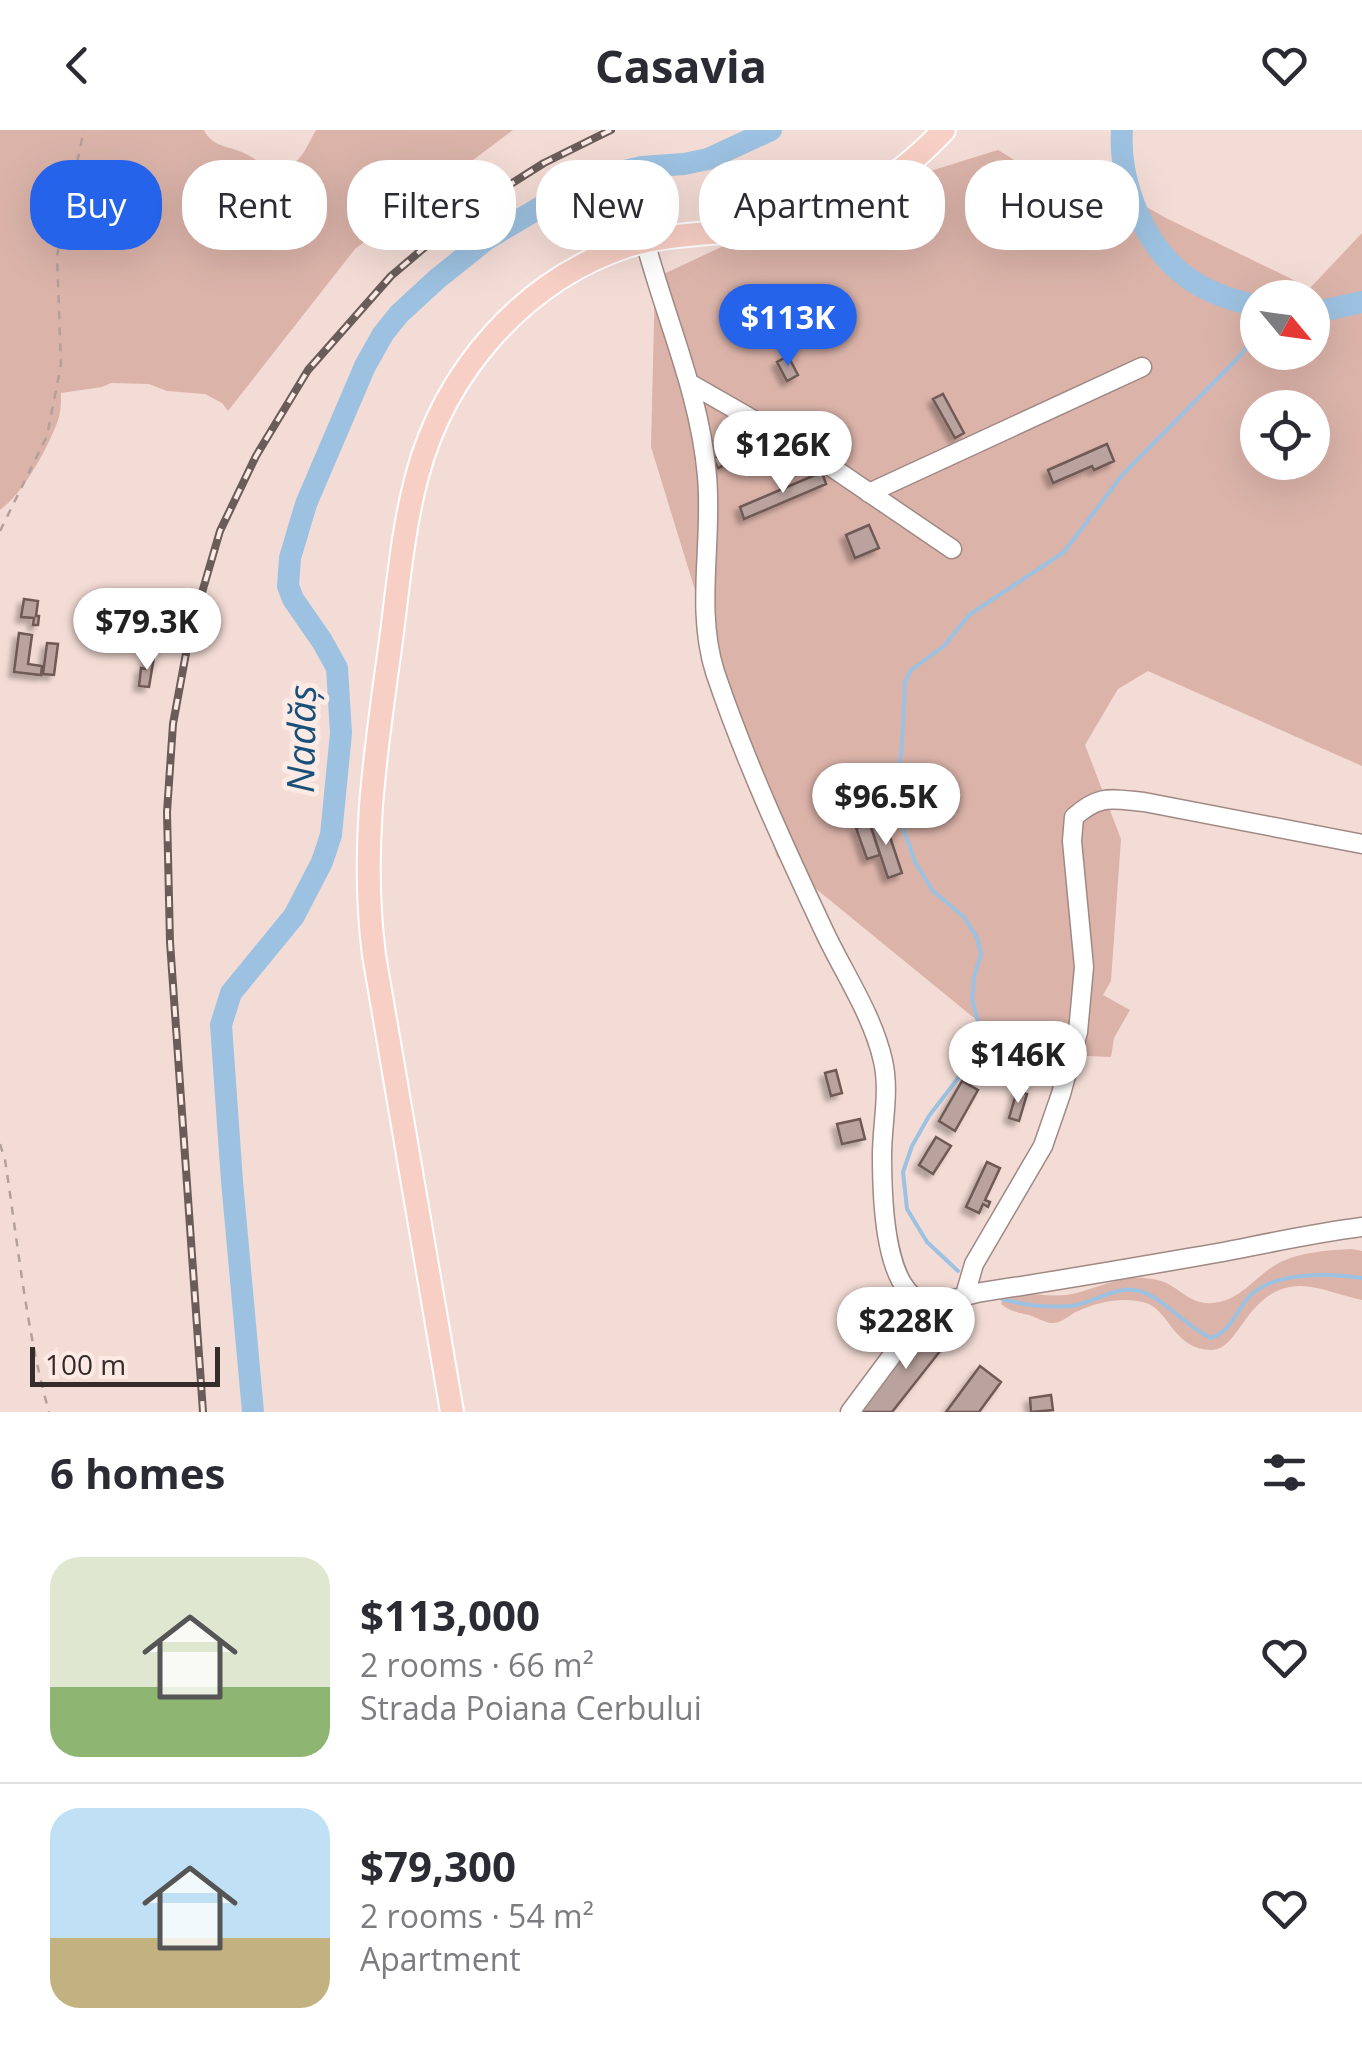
<!DOCTYPE html>
<html lang="en">
<head>
<meta charset="utf-8">
<style>
  body { margin:0; font-family:"Open Sans",sans-serif; background:#f7f7f7; color:#2b2b33; height:100vh; display:flex; flex-direction:column; font-size:38px; white-space:nowrap }
  * { box-sizing:border-box; margin:0 }
  p { font-size:32px; color:#7c7c81 }
  .icon { flex:none; width:55px; height:55px; fill:none; stroke:currentColor; stroke-width:2; stroke-linecap:round; stroke-linejoin:round }
  .map { position:relative; height:1282px; overflow:hidden }
  .side { display:flex; flex-direction:column; background:#fff; flex:1 }
  .side>* { flex:none }
  .hud { position:absolute; left:30px; top:30px; width:1302px; height:90px; display:flex; gap:20px }
  .needle { width:65px; rotate:119deg }
  .fabs { position:absolute; left:1240px; top:150px; display:grid; gap:20px }
  .fabs a { display:grid; place-items:center; width:90px; height:90px; border-radius:50%; background:#fff; box-shadow:0 10px 40px #0002; font-size:50px }
  .scale { position:absolute; left:30px; bottom:25px; width:190px; box-sizing:border-box; padding-left:10px; border:5px solid #352c2a; border-top:0; font-size:28px; line-height:35px; white-space:nowrap; color:#352c2a; -webkit-text-stroke:8px #feeae5; paint-order:stroke }
  .price { position:absolute; translate:-50% -85px; padding:0 22px; border-radius:35px; background:#fff; color:#222; font-size:32px; line-height:65px; filter:drop-shadow(0 2px 5px #0008) }
  .price::after { content:''; position:absolute; left:50%; top:60px; width:30px; height:22px; margin-left:-15px; background:inherit; clip-path:polygon(0 0,100% 0,50% 100%) }
  .price.active { background:#2563eb; color:#fff }
  ul { padding:0; list-style:none }
  li { display:flex; align-items:center; gap:30px; height:250px; padding:0 50px }
  li+li { border-top:2px solid #e1e1e2 }
  li span { display:grid; place-items:center; flex:none; width:280px; height:200px; border-radius:30px; color:#555 }
  li>.icon { margin-inline-start:auto }
  span .icon { width:120px; height:120px; fill:#fffc; stroke-width:1 }
  li b { font-size:42px }
  h2 { display:flex; justify-content:space-between; align-items:center; height:120px; padding:0 50px; font-size:42px }
  .tag { padding:0 35px; border-radius:40px; background:#fff; box-shadow:0 10px 40px #0002; font-size:35px; line-height:90px }
  .tag.active { background:#2563eb; color:#fff }
  header { display:flex; justify-content:space-between; align-items:center; height:130px; padding:0 50px; background:#fff; font-size:45px; font-weight:700 }
  .map>svg:first-child { display:block }
  .green { fill:#dbb3a9; fill-rule:evenodd }
  .lines { fill:none; stroke-linecap:round; stroke-linejoin:round }
  .stream { stroke:#9dc2e1; stroke-width:4 }
  .river { stroke:#9dc2e1; stroke-width:22 }
  .building { fill:#baa39e; stroke:#6f5a56; stroke-width:2.5; filter:url(#shadow) }
  .minor-casing { stroke:#a08984; stroke-width:21 }
  .major-casing { stroke:#fff; stroke-width:26 }
  .path { stroke:#b2a09b; stroke-width:2.5; stroke-dasharray:8 8; stroke-linecap:butt }
  .minor { stroke:#fff; stroke-width:18 }
  .major { stroke:#f8cfc5; stroke-width:22 }
  .rail-casing { stroke:#6a5d59; stroke-width:8 }
  .rail { stroke:#feeae5; stroke-width:4; stroke-dasharray:11; stroke-linecap:butt }
  .labels { text-anchor:middle; dominant-baseline:central; stroke-width:10; stroke-linejoin:round; paint-order:stroke }
  .water-label { font-size:38px; font-style:italic; fill:#17517a; stroke:#feeae5 }
</style>
</head>
<body>
<header><svg class="icon" aria-label="back" viewBox="0 0 24 24"><path d="M15 5l-7 7 7 7"/></svg>Casavia<svg class="icon" aria-label="heart" viewBox="0 0 24 24"><path d="M12 20l-8-8c-3-5 5-10 8-4 3-6 11-1 8 4z"/></svg></header>
<div class="map">
<svg width="1362" height="1282" viewBox="0 0 1362 1282">
  <defs>
    <filter id="shadow"><feDropShadow dx="-5" dy="5" stdDeviation="2.5" flood-color="#0004"/></filter>
  </defs>
  <rect width="100%" height="100%" fill="#f4dcd6"/>
  <path class="green" d="M0,0H204C212,17 229,16 244,23C258,29 269,44 287,37C303,31 308,13 316,0H513L355,119L228,281L222,273L205,264L167,261L149,254L111,253L102,257L61,263C61,271 61,279 59,287C51,313 23,364 0,380Z
    M998,20L1090,76L1129,67L1166,88L1310,158L1362,103V636L1148,541L1118,559L1085,615L1121,709L1111,851L1103,865L1130,880L1114,908L1111,927L1017,923L777,727L651,317L655,148L792,84ZM1258,168H1312V222H1258ZM1258,278H1312V332H1258Z
    M1352,1119L1362,1121V1170C1342,1166 1322,1157 1302,1156C1248,1155 1240,1219 1213,1220C1174,1221 1170,1181 1146,1173C1125,1166 1097,1172 1078,1181C1069,1185 1061,1194 1051,1193C1043,1192 1036,1187 1029,1185C1017,1182 1011,1182 1001,1174L1004,1164C1025,1161 1046,1167 1066,1165C1088,1162 1112,1149 1133,1148C1142,1147 1156,1149 1164,1152C1181,1159 1191,1175 1212,1173C1241,1171 1254,1147 1277,1134C1299,1122 1328,1120 1352,1119Z"/>
  <g class="lines">
    <path class="stream" d="M958,1141L927,1112L907,1079L903,1042L912,1016L929,986L968,935L979,908L978,892L972,869L974,847L981,824L977,808L964,787L933,761L915,732L902,695L897,657L902,615L905,552L911,540L944,516L969,485L1064,422L1123,344L1241,225L1258,199
      M1000,1168C1021,1175 1048,1178 1070,1176C1093,1174 1114,1155 1139,1161C1163,1167 1186,1197 1211,1208C1231,1201 1235,1183 1248,1168C1272,1141 1329,1143 1362,1148"/>
    <path class="river" d="M1122,0C1120,30 1126,56 1138,84C1163,139 1199,164 1258,176
      M1312,183L1362,172
      M253,1282L232,1051L221,895L231,863L294,786L322,732L331,705L341,603L337,538L322,511L293,469L288,456L290,428L306,374L365,236L383,204L399,184L437,149L487,109L566,62L607,45L642,37L684,34L708,29L771,0"/>
  </g>
  <path class="building" d="M788,226L798,245L787,251L777,232Z
    M943,264L964,303L955,308L933,269Z
    M736,303L746,325L718,338L713,328L723,324L720,311Z
    M1107,314L1114,331L1094,340L1092,336L1053,353L1048,340Z
    M822,342L826,354L744,389L740,377Z
    M869,395L879,418L855,428L846,405Z
    M24,469L38,471L36,486H39L38,495H33L34,488L21,487Z
    M19,503L32,505L28,534L42,536L41,545L14,542Z
    M47,513L58,514L54,545L43,544Z
    M148,526L154,527L149,557L139,556L141,538L146,539Z
    M884,689L902,743L888,748L870,694Z
    M870,694L880,725L867,729L856,698Z
    M836,940L842,963L831,966L825,943Z
    M962,951L978,960L955,1001L939,991Z
    M1017,961L1027,964L1019,991L1009,988Z
    M860,989L865,1009L842,1014L837,994Z
    M936,1007L951,1016L933,1044L919,1035Z
    M987,1032L1000,1038L985,1070L990,1072L988,1077L983,1074L979,1083L966,1077Z
    M927,1194L948,1211L892,1282H858Z
    M980,1236L1001,1252L979,1282H946Z
    M1051,1265L1053,1280L1031,1282L1030,1268Z"/>
  <g class="lines">
    <g class="minor-casing">
      <path id="minor" d="M645,111C666,190 700,264 707,346C713,411 695,479 715,542C745,631 785,718 825,803C845,845 873,886 883,931C890,961 882,995 882,1025C882,1061 883,1155 921,1171C935,1177 966,1165 982,1162C1063,1150 1142,1136 1223,1122C1269,1113 1315,1103 1362,1097
        M691,254L808,321L952,419
        M869,363L1142,237
        M965,1165L974,1134L1043,1016L1061,964L1078,902L1084,837L1072,711L1074,687C1100,664 1111,669 1144,672L1362,714
        M850,1282L931,1173"/>
    </g>
    <g class="major-casing">
      <path id="major" d="M452,1282L374,825C361,723 374,633 388,532C397,471 401,406 417,346C445,241 523,151 627,116C666,104 707,104 747,100C825,93 891,57 944,0"/>
    </g>
    <path class="path" d="M0,401L47,306L61,235L57,126L84,0
      M0,1014L5,1030C18,1114 26,1200 49,1282"/>
    <use href="#minor" class="minor"/>
    <use href="#major" class="major"/>
    <g class="rail-casing">
      <path id="rail" d="M203,1282L170,812L167,682L173,594L189,507L220,401L256,326L308,240L391,146L465,83L544,33L611,0"/>
    </g>
    <use href="#rail" class="rail"/>
  </g>
  <g class="labels">
    <g class="water-label">
      <text transform="translate(300 609) rotate(-89)">Nadăș</text>
    </g>
  </g>
</svg>
<div class="fabs">
<a><svg class="needle" viewBox="-14 -14 28 28"><path d="M0-13l5 13h-10z" fill="#e53935"/><path d="M0 13l5-13h-10z" fill="#7c7c81"/></svg></a>
<a><svg class="icon" aria-label="locate" viewBox="0 0 24 24"><circle cx="12" cy="12" r="6"/><path d="M12 2v4M12 18v4M2 12h4M18 12h4"/></svg></a>
</div>
<div class="scale">100 m</div>
<b class="price active" style="left:788px;top:239px">$113K</b>
<b class="price" style="left:783px;top:366px">$126K</b>
<b class="price" style="left:147px;top:543px">$79.3K</b>
<b class="price" style="left:886px;top:718px">$96.5K</b>
<b class="price" style="left:1018px;top:976px">$146K</b>
<b class="price" style="left:906px;top:1242px">$228K</b>
<div class="hud">
<a class="tag active">Buy</a>
<a class="tag">Rent</a>
<a class="tag">Filters</a>
<a class="tag">New</a>
<a class="tag">Apartment</a>
<a class="tag">House</a>
</div>
</div>
<section class="side">
<h2>6 homes<svg class="icon" aria-label="filters" viewBox="0 0 24 24"><path d="M4 7h16M4 17h16"/><circle cx="9" cy="7" r="2"/><circle cx="15" cy="17" r="2"/></svg></h2>
<ul>
<li><span style="background:linear-gradient(#dfe7d0 65%,#8fb573 0)"><svg class="icon" aria-label="home" viewBox="0 0 24 24"><path d="M3 11l9-7 9 7M6 9v11h12V9"/></svg></span><div><b>$113,000</b><p>2 rooms · 66 m²</p><p>Strada Poiana Cerbului</p></div><svg class="icon" aria-label="heart" viewBox="0 0 24 24"><path d="M12 20l-8-8c-3-5 5-10 8-4 3-6 11-1 8 4z"/></svg></li>
<li><span style="background:linear-gradient(#bfe0f5 65%,#c2b280 0)"><svg class="icon" aria-label="home" viewBox="0 0 24 24"><path d="M3 11l9-7 9 7M6 9v11h12V9"/></svg></span><div><b>$79,300</b><p>2 rooms · 54 m²</p><p>Apartment</p></div><svg class="icon" aria-label="heart" viewBox="0 0 24 24"><path d="M12 20l-8-8c-3-5 5-10 8-4 3-6 11-1 8 4z"/></svg></li>
</ul>
</section>
</body>
</html>
